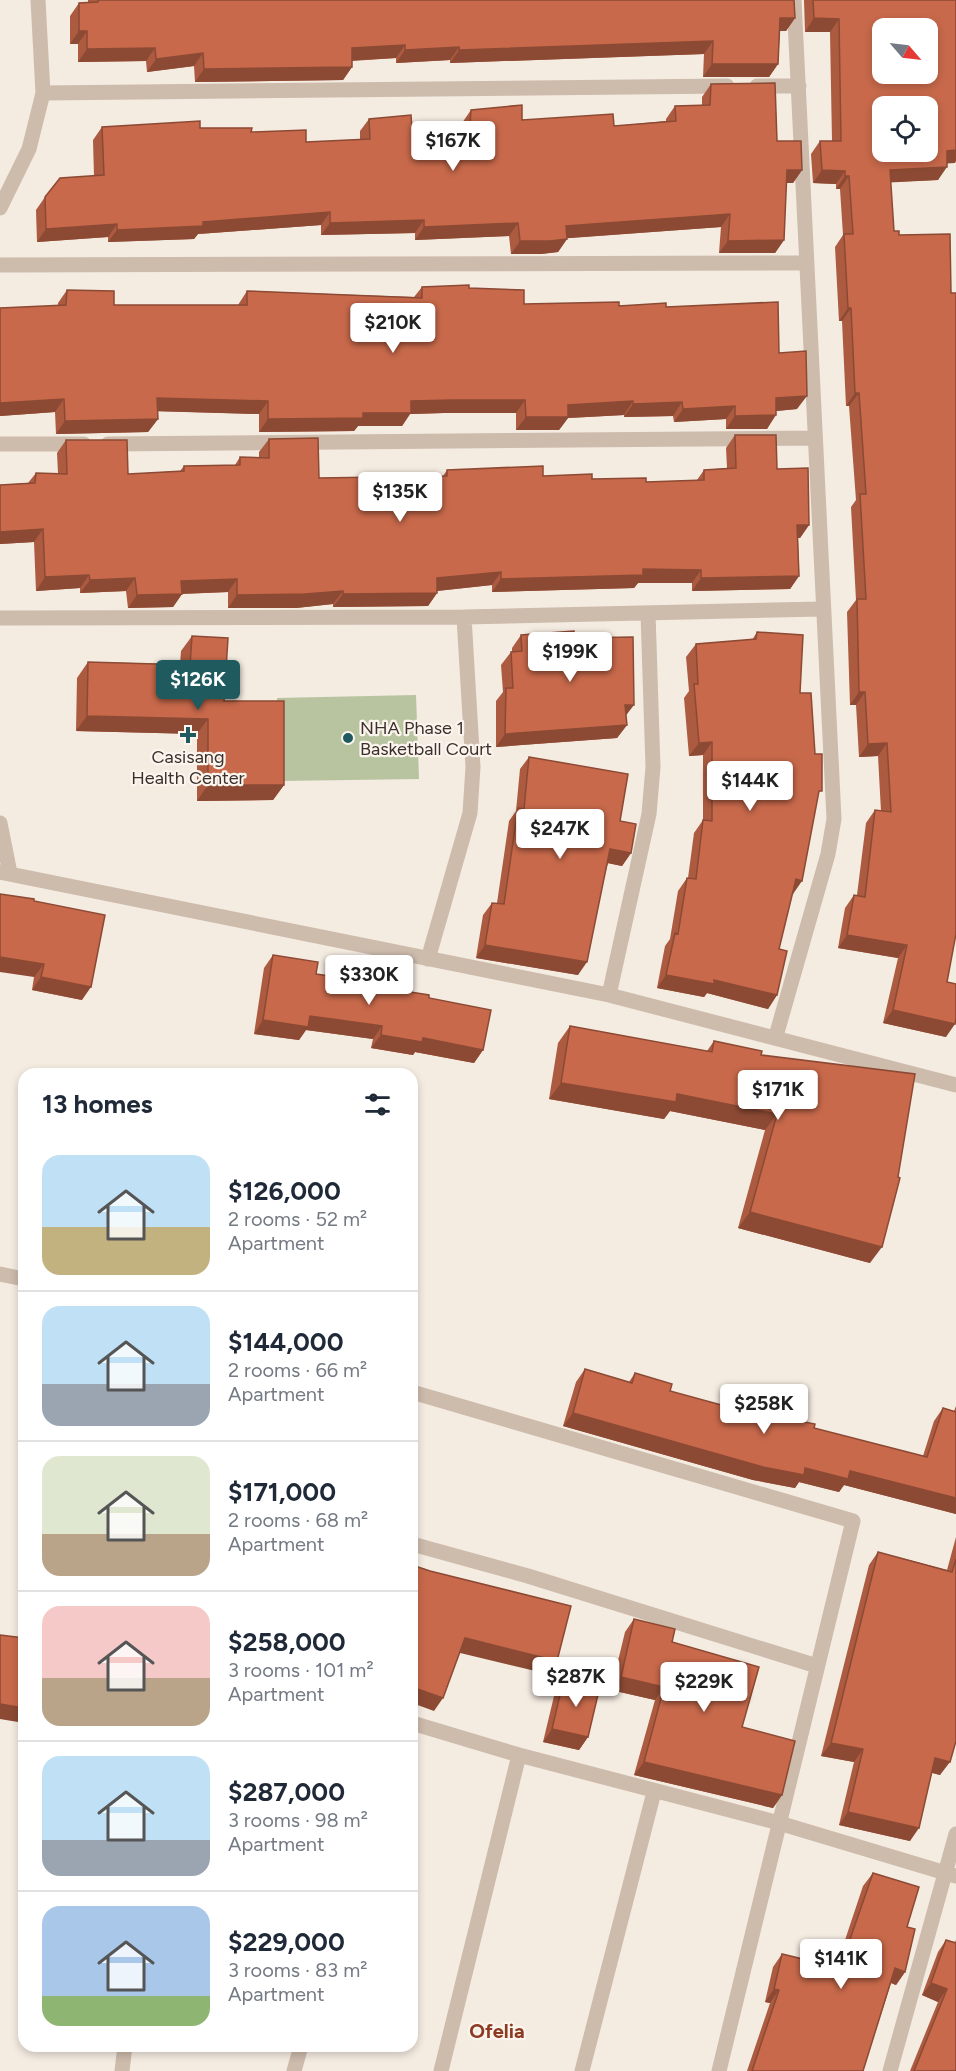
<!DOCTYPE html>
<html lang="en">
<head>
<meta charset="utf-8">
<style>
  body { margin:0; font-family:Figtree,sans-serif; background:#f6f6f7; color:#1f2937; height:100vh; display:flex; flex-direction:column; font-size:22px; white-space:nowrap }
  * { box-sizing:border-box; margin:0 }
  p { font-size:20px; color:#747a83 }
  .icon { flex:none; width:33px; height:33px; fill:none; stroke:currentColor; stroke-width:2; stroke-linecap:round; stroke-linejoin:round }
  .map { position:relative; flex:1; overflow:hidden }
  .sheet { position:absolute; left:18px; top:1068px; width:400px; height:984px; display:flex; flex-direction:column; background:#fff; border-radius:18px; box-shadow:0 3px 9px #0003 }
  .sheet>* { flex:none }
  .needle { width:39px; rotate:118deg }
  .buttons { position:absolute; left:872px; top:18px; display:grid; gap:12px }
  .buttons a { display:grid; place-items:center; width:66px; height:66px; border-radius:12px; background:#fff; box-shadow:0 3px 9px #0003; font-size:30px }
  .price { position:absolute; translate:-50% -51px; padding:0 14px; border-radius:6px; background:#fff; color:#222; font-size:20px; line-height:39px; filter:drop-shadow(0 2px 3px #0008) }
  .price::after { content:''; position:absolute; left:50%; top:36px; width:18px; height:14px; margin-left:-9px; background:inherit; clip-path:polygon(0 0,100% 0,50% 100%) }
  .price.on { background:#1f5a5e; color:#fff }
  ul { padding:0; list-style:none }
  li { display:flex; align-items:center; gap:18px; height:150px; padding:0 24px }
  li+li { border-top:2px solid #e0e1e3 }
  li span { display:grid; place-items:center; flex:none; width:168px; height:120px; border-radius:18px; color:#555 }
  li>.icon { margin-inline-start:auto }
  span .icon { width:72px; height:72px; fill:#fffc; stroke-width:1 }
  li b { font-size:26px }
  h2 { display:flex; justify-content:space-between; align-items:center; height:72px; padding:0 24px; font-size:26px }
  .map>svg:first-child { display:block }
  .green { fill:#b8c4a0 }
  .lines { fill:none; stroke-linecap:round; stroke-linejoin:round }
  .minor { stroke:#cdbbac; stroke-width:15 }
  .wall { fill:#ac5a40 }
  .shaded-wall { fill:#8c4a34 }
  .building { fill:#c8694b; stroke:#8c4a34; stroke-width:1.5; fill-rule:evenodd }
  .poi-dot { fill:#1f5a5e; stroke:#fbf5ee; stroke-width:2 }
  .labels { text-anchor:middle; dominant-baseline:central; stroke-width:4.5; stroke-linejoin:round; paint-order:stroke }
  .poi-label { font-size:18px; fill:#3b302b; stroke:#fbf5ee; text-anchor:start }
  .neighbourhood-label { font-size:20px; font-weight:bold; fill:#8c3b22; stroke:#fbf5ee }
</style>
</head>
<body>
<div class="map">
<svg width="956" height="2071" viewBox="0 0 956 2071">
  <rect width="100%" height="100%" fill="#f4ebe1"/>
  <path class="green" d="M416,695L419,779L281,781L277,698Z"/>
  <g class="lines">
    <path class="minor" d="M757,86H799
      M43,93L727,86
      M0,208L29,149L43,93L38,0
      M0,265L805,263
      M0,444H84
      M108,444L815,438
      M0,618L464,617L822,609
      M0,823L10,873
      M0,872L609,995L956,1085
      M428,959L470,813L473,767L464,617
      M609,995L649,814L653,767L648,613
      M776,1036L828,854L834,819L794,0
      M0,1274L24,1279
      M412,1392L853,1521L719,2071
      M412,1544L528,1576L817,1666
      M412,1723L519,1755L779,1823L956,1876
      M122,2071L125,2046
      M294,2071L301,2046
      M441,2071L519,1755
      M582,2071L654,1792
      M890,2071L956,1834"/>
  </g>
  <path class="wall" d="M88,0H794L795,18L786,31H780L778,64L769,77H703L704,54L450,63V60L396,63V58L352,61V67L343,80L195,82L194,66L147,72L146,61L78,62V44H70V16L79,3H88Z
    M804,0H956L955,163H947L938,180L890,182L947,982L946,1037L883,1023L898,958L838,948L845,908L854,895H857L866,823L875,810L881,811L878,756L859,757L856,705H850L847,612L856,600L851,507L856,500L849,406H846L842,321H839L835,247L843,235L840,189H836V184L813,183L811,154L820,141H832L830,32H805Z
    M711,84L777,141L802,170L793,183H786L784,240L775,253H719L721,227L567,238V239L558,252L541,254H511L509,236L415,240V233L321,235V225L198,234L194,239L108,242V237L37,242L36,210L45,197L94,176L93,140L102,127L200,128L251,132L306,142L360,140V131L369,119L412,128L461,126L462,123L471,110L522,120L614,126L666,121V119L675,106L702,105V97Z
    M422,287L469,288L524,304L666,307L779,353L797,409L776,411L767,429H726V419L674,422L673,416L624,417V415L568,418L559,430H516V413H444L410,414L402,426H358L354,431L259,432V414L157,411L158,419L148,432L56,434L55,412L0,416V308L58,306V303L67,290L114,305H238L247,291L414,297Z
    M735,435L777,469L809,525L800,538H798L799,576L790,589L692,591V583H638L634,588L492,592V585L437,591V593L428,606L333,607V604L296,608H228V592L182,594L173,607L128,608L126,591L80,593V588L36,591L34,542L0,544V485L28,483L36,473H58L57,453L66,440L128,474L180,471L184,466L235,465L240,457L259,458V452L269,439L319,478L443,476L447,470L646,482L697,480L704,470L727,468L726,448Z
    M757,632L800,693L815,754L818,796L792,894L779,949L777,995L768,1009L707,993L704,997L657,988L665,946L670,939L678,891L687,878H688L694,833L703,820V755L689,756L684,698L689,691L686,657L696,644L752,640Z
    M521,635L575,638L626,716L627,725L617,738L496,747V701L503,692L501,665L511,652H512V648Z
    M192,636L224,701L284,785L273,800L197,801V734L76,731L77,678L88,662L180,664L181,651Z
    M529,757L620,821L631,853L622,866L608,863L578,975L476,958L483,915L492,903H497L509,821L516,811L520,769Z
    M34,901L82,1000L32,990L34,977Z
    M273,955L316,974L429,998L483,1050L474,1063L415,1052L413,1055L371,1048L373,1039L306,1030L299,1040L254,1034L264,968Z
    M570,1026L707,1051L714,1041L761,1055L870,1263L738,1228L765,1130L670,1111L664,1119L549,1099L558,1043Z
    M585,1369L629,1382L635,1373L670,1391L725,1406L923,1456L934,1421L943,1408L954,1411L956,1406V1514L844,1485L839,1492L799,1482L795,1488L753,1480L563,1426L576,1382Z
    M24,1494V1514L19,1513Z
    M956,1537V1741L940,1775L932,1773L910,1841L839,1825L854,1762L821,1756L869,1565L878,1552L947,1570Z
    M634,1619L672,1642L742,1727L782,1795L773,1808L634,1775L655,1700L611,1690L625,1632Z
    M564,1678L588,1737L579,1750L543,1742L555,1692Z
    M873,1873L907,1927L905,1972L896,1985L891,1983L863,2071H747L770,2003L765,2002L773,1967L782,1954L836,1967L863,1886Z
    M946,1940L955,1942L956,1940V2071H910L938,2002L922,1995L938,1952Z"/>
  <path class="shaded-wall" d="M780,18H795L786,31H771Z
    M814,18L839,19L830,32H805Z
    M79,31H87L78,44H70Z
    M713,41L704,54L450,63L459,50Z
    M405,45L396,58L343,61L352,48Z
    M459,47L450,60L396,63L405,50Z
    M155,48L146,61L78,62L87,49Z
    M203,53L194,66L147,72L156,59Z
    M712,64H778L769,77H703Z
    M352,67L343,80L195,82L204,69Z
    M956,150V161L955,163L938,164L947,151Z
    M947,167L938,180L880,183L890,170Z
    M787,170H802L793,183H778Z
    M822,170L845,171L836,184L813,183Z
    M845,176H849L840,189H836Z
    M330,212L321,225L198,234L194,239L108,242L117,230L203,222Z
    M730,214L721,227L557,239L566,226Z
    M424,220L415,233L321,235L330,223Z
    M518,223L509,236L415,240L424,227Z
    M117,224L108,237L37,242L46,229Z
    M567,239L558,252L541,254H511L520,241Z
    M784,240L775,253H719L728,241Z
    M848,308H851L842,321H839Z
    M855,393H859L849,406H846Z
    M807,396L797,409L766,412L776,398Z
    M157,398L268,401L259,414L148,411Z
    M64,399L55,412L0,416V403Z
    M453,400H525L516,413H444L410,414L402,426H358L354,431L259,432L268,419L411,401Z
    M633,401L624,415L568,418L559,430H516L526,417L568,405Z
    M682,402L673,416L624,417L633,404Z
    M735,406L726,419L674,422L683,409Z
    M776,415L767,429H726L735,416Z
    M158,419L148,432L56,434L65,421Z
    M797,525H809L800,538H788Z
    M43,529L34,542L0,544V532Z
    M643,569L701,570L692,583H638L634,588L492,592L501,579Z
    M501,572L492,585L427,592L437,578Z
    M89,575L80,588L36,591L45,577Z
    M799,576L790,589L692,591L701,578Z
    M135,578L126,591L80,593L90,580Z
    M237,579L228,592L176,594H182L173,607L128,608L137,595L181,581Z
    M343,591L333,604L296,608H228L237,595Z
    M437,593L428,606L333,607L343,594Z
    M859,692H865L856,705H850Z
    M625,705H634L624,718Z
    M87,716L208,719L197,734L76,731Z
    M627,725L617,738L496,747L505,734Z
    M712,742L703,755L689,756L699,743Z
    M887,743L878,756L859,757L868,744Z
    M208,785H284L273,800L197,801Z
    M610,849L631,853L622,866L602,862Z
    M796,879L802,881L793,894L787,893Z
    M847,935L907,945L898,958L838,948Z
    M485,945L587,962L578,975L476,958Z
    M0,957L44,964L34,977L0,972Z
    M666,975L714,980L777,995L768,1009L707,993L704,997L657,988Z
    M41,977L91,987L82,1000L32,990Z
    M893,1010L955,1024L946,1037L883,1023Z
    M310,1016L382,1026L373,1039L306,1030L299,1040L254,1034L263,1020Z
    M381,1035L423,1038L483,1050L474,1063L415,1052L413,1055L371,1048Z
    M561,1083L677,1094L777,1114L765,1130L670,1111L664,1119L549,1099Z
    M750,1212L882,1247L870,1263L738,1228Z
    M573,1413L805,1468L850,1471L956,1498V1514L844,1485L839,1492L799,1482L795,1488L753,1480L563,1426Z
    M24,1506V1514L19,1513Z
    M465,1638L557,1661L548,1674L456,1652Z
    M621,1677L664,1687L655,1700L611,1690Z
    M412,1687L443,1698L434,1711L412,1703Z
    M0,1704L24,1708V1723L0,1719Z
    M552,1729L588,1737L579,1750L543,1742Z
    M831,1743L863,1749L854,1762L821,1756Z
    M935,1758L950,1762L940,1775L926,1771Z
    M644,1762L782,1795L773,1808L634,1775Z
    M848,1812L919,1828L910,1841L839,1825Z
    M895,1968L905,1972L896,1985L886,1981Z
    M931,1983L947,1989L938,2002L922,1995Z
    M774,1989L779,1990L770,2003L765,2002Z"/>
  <path class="building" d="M98,0H794L795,18H780L778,64H712L713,41L459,50V47L405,50V45L352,48V67L204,69L203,53L156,59L155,48L87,49V31H79V3L98,2Z
    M813,0H956V150L947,151V167L890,170L894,231H899V235L950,234L951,293H956V934L947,982L956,984V1018L955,1024L893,1010L907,945L847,935L854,895L865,897L875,810L891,812L887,743L868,744L865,692H859L857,599H866L860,494H866L859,393H855L851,308H848L844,234H853L849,176H845V171L822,170L820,141H841L839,19L814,18ZM882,28H927V74H882ZM882,106H927V152H882Z
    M775,83L777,141H801L802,170H787L784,240L728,241L730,214L566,226L567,239L550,241H520L518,223L424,227V220L330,223V212L203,222V226L117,230V224L46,229L45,197L60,178L104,175L102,127L200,121V128H252L251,132L306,130V142L370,139L369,119L411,115L412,128L470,126L471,110L522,105V120L613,114L614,126L676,121L675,106L710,105L711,84Z
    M469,285V288L524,290V304L619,302V306L666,303V307L778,302L779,353L806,351L807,396L776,398V415L735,416V406L683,409L682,402L633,404V401L568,405V417H526L525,400H453L411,401V413H363V418L268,419V401L157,398L158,419L65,421L64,399L0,403V308L66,305L67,290L114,291V305H247V291L422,298V287Z
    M735,435H776L777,469L808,468L809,525H797L799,576L701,578V570L643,569V575L501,579V572L437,578V593L343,594V591L305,594L237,595V579L181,581L182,594L137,595L135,578L90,580L89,575L45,577L43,529L0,532V485L35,483L36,473L67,474L66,440H127L128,474L184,471V466L240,465V457L269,458V439L318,438L319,478L447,476V470L543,466V476L592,474V479L646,478V482L704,480V470L736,468Z
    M574,631L575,638L633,637L634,705H625L627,725L505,734L506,688H513L511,652L522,651L521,635Z
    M757,632L803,635L800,693H811L815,754H822V791H819L802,881L796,879L779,949L787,951L777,995L714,980V984L666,975L675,933L678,934L687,878L696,879L703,820L712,821V742L699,743L694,684H698L696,644L756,639Z
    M192,636L228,638L224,701H284V785H208V719L87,716L88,662L190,665Z
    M529,757L628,774L620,821L636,824L631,853L610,849L587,962L485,945L492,903L504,904L518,808L524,809Z
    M0,894L34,899V901L105,915L91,987L41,977L44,964L0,957Z
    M273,955L318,962L316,974L378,983V987L429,995V998L491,1010L483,1050L423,1038L422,1042L381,1035L382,1026L310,1016L308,1027L263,1020Z
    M570,1026L712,1052L714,1041L762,1051L761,1055L915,1074L898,1177L900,1178L882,1247L750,1212L777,1114L677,1094L676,1102L561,1083Z
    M585,1369L632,1383L635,1373L672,1384L670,1391L725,1406L815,1424L814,1428L927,1457L943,1408L956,1412V1498L850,1471L848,1479L805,1468L804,1475L763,1467L573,1413Z
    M878,1552L952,1572L956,1559V1741L950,1762L935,1758L919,1828L848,1812L863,1749L831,1743Z
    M412,1565L430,1571L571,1606L557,1661L465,1638L443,1698L412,1687Z
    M634,1619L675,1629L672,1642L759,1667L742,1727L795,1741L782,1795L644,1762L664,1687L621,1677Z
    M0,1635L24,1638V1708L0,1704Z
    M564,1678L600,1686L588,1737L552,1729Z
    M873,1873L919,1887L907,1927L915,1929L905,1972L895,1968L863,2071H752L779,1990L774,1989L782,1954L840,1968Z
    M946,1940L956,1943V2071H914L947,1989L931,1983Z"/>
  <g class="poi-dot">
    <path d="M185 726h6v6h6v6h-6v6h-6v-6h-6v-6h6z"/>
    <circle cx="348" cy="738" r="6"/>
  </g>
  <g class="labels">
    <g class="poi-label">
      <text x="360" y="728">NHA Phase 1<tspan x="360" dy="21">Basketball Court</tspan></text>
      <text x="188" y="757" text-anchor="middle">Casisang<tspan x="188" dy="21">Health Center</tspan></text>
    </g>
    <g class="neighbourhood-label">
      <text x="497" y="2031">Ofelia</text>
    </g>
  </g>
</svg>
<div class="buttons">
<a><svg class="needle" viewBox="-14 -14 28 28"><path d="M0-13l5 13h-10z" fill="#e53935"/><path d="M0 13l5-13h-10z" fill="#747a83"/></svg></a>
<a><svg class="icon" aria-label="locate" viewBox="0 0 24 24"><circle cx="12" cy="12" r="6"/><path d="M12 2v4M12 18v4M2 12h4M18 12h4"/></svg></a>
</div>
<b class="price" style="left:453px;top:172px">$167K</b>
<b class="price" style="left:393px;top:354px">$210K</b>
<b class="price" style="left:400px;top:523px">$135K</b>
<b class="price" style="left:570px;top:683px">$199K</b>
<b class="price on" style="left:198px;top:711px">$126K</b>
<b class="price" style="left:750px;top:812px">$144K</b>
<b class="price" style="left:560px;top:860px">$247K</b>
<b class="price" style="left:369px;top:1006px">$330K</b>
<b class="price" style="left:778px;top:1121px">$171K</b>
<b class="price" style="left:764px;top:1435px">$258K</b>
<b class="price" style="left:576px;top:1708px">$287K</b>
<b class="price" style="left:704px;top:1713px">$229K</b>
<b class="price" style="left:841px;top:1990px">$141K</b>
<section class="sheet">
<h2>13 homes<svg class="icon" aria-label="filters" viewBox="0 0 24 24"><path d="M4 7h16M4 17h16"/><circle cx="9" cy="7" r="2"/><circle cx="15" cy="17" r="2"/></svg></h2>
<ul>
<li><span style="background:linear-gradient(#bfe0f5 60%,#c2b280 0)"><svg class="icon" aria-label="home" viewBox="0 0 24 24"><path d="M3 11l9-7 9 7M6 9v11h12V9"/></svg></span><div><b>$126,000</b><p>2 rooms · 52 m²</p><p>Apartment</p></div></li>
<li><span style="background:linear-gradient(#bfe0f5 65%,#9aa5b1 0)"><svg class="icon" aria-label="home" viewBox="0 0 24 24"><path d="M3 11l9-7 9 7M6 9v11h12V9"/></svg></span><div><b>$144,000</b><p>2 rooms · 66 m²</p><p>Apartment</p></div></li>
<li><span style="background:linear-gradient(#dfe7d0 65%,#b9a48a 0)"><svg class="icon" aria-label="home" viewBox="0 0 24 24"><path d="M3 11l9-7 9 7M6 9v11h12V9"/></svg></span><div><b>$171,000</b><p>2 rooms · 68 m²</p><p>Apartment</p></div></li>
<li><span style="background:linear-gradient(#f6c9c9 60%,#b9a48a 0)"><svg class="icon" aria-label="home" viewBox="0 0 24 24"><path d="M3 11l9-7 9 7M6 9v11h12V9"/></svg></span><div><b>$258,000</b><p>3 rooms · 101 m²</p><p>Apartment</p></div></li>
<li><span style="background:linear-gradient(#bfe0f5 70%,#9aa5b1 0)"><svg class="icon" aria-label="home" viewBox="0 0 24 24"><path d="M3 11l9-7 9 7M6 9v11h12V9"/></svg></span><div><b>$287,000</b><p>3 rooms · 98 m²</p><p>Apartment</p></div></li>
<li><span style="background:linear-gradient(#a9c7e8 75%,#8fb573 0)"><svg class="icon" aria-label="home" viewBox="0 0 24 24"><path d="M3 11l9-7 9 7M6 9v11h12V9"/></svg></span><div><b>$229,000</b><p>3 rooms · 83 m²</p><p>Apartment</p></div></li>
</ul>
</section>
</div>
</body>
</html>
